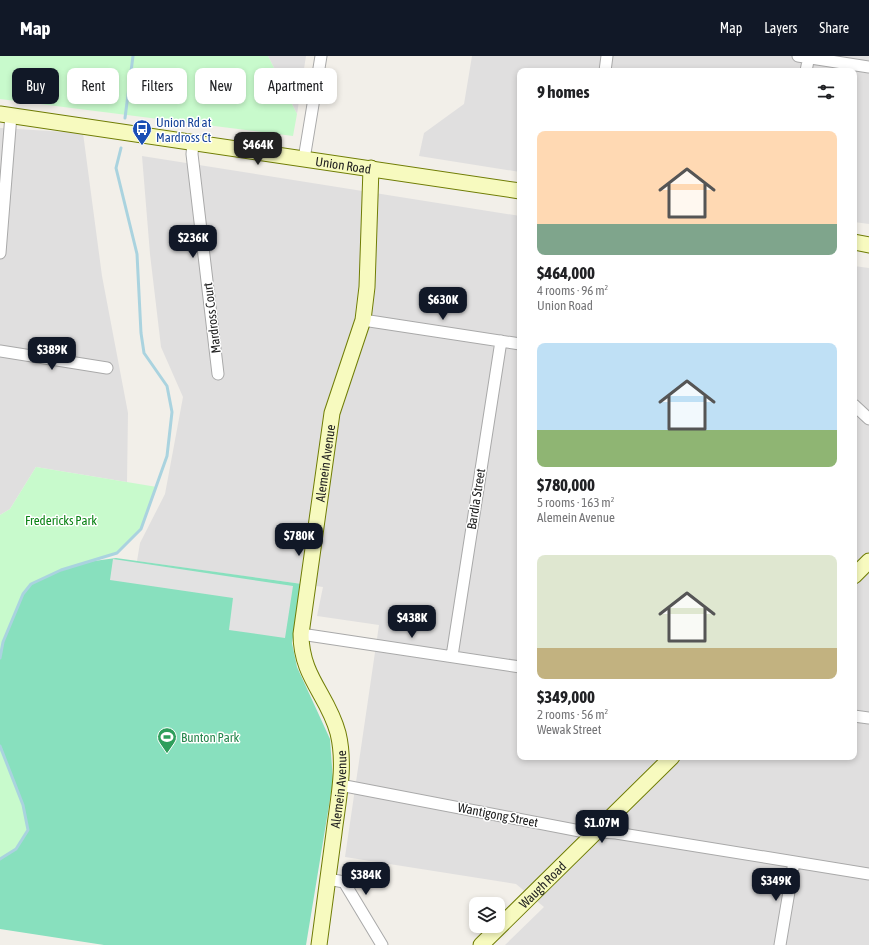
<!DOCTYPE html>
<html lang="en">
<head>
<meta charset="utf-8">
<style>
  body { margin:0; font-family:"Asap Condensed",sans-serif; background:#f2f2f2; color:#202124; height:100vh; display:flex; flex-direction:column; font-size:15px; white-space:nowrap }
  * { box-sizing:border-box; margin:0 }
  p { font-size:13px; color:#757577 }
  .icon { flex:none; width:22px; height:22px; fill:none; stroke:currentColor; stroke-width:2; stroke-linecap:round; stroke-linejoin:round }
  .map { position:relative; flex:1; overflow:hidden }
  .details { position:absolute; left:517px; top:12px; width:340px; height:692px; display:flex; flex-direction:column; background:#fff; border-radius:8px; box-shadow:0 2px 6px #0003 }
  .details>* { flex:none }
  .banner { position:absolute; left:12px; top:12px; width:380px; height:36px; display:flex; gap:8px }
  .tools { position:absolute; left:469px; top:841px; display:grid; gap:8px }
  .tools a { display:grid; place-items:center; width:36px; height:36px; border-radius:8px; background:#fff; box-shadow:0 2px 6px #0003; font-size:20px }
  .price { position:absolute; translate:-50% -34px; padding:0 9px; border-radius:8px; background:#111827; color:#fff; font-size:13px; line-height:26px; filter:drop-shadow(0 1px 2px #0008) }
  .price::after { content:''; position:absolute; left:50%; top:24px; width:12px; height:9px; margin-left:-6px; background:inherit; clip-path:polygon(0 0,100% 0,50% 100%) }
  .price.on { background:#222; color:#fff }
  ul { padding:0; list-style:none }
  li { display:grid; align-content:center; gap:8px; height:212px; padding:0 20px }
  li span { display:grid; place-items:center; height:124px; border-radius:8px; color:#555 }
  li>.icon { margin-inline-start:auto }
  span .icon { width:72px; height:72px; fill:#fffc; stroke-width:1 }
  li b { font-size:17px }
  h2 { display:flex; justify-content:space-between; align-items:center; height:48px; padding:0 20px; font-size:17px }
  .pill { padding:0 14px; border-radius:8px; background:#fff; box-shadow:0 2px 6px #0003; font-size:14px; line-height:36px }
  .pill.on { background:#111827; color:#fff }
  header { display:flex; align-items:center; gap:24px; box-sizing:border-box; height:56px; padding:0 20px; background:#111827; color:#fff }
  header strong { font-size:19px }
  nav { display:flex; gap:22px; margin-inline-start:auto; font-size:14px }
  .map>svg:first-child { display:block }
  .residential { fill:#e0dfdf }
  .park { fill:#c8facc }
  .pitch { fill:#88e0be }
  .parking { fill:#e2e2e2 }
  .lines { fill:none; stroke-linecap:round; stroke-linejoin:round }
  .stream { stroke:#aad3df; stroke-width:3 }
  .street-casing { stroke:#a9a9a9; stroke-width:13 }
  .secondary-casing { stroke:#707d05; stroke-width:17 }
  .street { stroke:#fff; stroke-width:11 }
  .secondary { stroke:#f7fabf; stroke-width:15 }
  .labels { text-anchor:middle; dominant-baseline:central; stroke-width:3; stroke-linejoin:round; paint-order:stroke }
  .transit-label { font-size:13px; fill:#164399; stroke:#fff; text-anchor:start }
  .street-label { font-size:13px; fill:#222; stroke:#fff }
  .park-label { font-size:13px; fill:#0c8416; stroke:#fff }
  .leisure-label { font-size:13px; fill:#27864d; stroke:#fff; text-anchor:start }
</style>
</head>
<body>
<header>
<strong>Map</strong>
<nav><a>Map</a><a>Layers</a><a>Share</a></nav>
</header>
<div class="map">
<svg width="869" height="889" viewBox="0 0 869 889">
  <rect width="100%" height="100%" fill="#f2efe9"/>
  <path class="residential" d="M268,0H306L297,58Z
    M472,0H869V168L854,166V15H520V116L419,100L424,77L464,48Z
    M0,72L83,77L102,220L128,357L127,426L36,411L10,453L0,459Z
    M142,100L520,160V701H854V210L869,212V889H505L544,851L516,828L345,801L379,569L317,560L323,531L137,505L140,487L165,438L183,341L161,291L150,198Z"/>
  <path class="park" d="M0,0H268L297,58L293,80L0,43Z
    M36,411L157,431L141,473L117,497L61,514L0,602V459L10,453Z
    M0,690L23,749L28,774L16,793L0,803Z"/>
  <path class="pitch" d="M116,502L302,528L292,587L297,611L330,683L333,725L306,889H104L0,873V803L16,793L28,774L23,749L0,690V602L3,586L23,538L31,528L61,514L94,505Z"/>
  <path class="parking" d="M113,503L293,530L285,582L229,574L233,542L110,524Z"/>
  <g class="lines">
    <path class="stream" d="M125,62L133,0
      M0,602L3,586L23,538L31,528L61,514L117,497L141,473L167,400L172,356L167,330L144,297L141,277L137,198L116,112L121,92
      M0,690L23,749L28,774L16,793L0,803"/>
    <g class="street-casing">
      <path id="street" d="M798,0L869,11
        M605,15L607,0
        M806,15L809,0
        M193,87L192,98L218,318
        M304,103L321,0
        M0,197L11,59
        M363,264L520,288
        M0,295L107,312
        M854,349L869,363
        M301,578L520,611
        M452,600L501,285
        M854,660L869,662
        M340,729L580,775L616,777L869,818
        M328,823L344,826L382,889
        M780,889L794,806"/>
    </g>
    <g class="secondary-casing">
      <g id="secondary">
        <path id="s1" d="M0,58L520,135"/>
        <path d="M854,186L869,189"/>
        <path d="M854,520L869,505"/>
        <path id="s2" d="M319,889C324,852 329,814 334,777C338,744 346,710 338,677C328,639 301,621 301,578L332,357L363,264L367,231L371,112"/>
        <path id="s3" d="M481,889L672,701"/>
      </g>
    </g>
    <use href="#street" class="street"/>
    <use href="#secondary" class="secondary"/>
  </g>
  <defs>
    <g id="bus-pin" transform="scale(1)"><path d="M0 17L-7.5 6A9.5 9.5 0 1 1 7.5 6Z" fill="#1a4fb4" stroke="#fff"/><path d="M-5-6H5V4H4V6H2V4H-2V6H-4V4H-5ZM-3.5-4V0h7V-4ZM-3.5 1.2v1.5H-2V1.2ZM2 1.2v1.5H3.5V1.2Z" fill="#fff"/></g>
    <g id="stadium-pin" transform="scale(1)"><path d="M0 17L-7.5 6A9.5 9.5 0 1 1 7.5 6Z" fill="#2e9e5b" stroke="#fff"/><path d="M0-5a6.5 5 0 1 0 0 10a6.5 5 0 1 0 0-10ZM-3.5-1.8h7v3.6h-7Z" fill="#fff"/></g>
  </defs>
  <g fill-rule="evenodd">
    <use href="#bus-pin" x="142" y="73"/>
    <use href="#stadium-pin" x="167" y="681"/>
  </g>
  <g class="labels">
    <g class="transit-label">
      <text x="156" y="66">Union Rd at<tspan x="156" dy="15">Mardross Ct</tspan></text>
    </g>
    <g class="street-label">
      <text stroke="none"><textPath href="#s1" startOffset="347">Union Road</textPath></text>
      <text transform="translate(212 262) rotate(-97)">Mardross Court</text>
      <text stroke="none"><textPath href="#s2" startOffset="493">Alemein Avenue</textPath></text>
      <text transform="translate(476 443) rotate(-81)">Bardia Street</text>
      <text stroke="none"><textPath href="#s2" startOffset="157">Alemein Avenue</textPath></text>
      <text transform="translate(498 759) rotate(11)">Wantigong Street</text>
      <text stroke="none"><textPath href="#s3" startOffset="86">Waugh Road</textPath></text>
    </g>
    <g class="park-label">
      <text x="61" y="464">Fredericks Park</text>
    </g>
    <g class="leisure-label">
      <text x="181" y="681">Bunton Park</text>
    </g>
  </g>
</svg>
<div class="tools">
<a><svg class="icon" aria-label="layers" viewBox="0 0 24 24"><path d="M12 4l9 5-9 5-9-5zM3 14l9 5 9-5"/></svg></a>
</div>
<b class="price on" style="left:258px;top:110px">$464K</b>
<b class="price" style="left:193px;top:203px">$236K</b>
<b class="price" style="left:443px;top:265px">$630K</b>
<b class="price" style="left:52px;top:315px">$389K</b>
<b class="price" style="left:299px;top:501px">$780K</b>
<b class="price" style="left:412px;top:583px">$438K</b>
<b class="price" style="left:602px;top:788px">$1.07M</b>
<b class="price" style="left:366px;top:840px">$384K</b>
<b class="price" style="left:776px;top:846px">$349K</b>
<div class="banner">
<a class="pill on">Buy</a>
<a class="pill">Rent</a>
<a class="pill">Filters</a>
<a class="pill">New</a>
<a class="pill">Apartment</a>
</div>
<section class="details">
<h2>9 homes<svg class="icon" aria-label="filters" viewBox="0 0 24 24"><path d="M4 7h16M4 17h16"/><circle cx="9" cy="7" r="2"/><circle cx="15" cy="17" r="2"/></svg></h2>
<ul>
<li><span style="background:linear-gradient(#ffd9b3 75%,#7fa58c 0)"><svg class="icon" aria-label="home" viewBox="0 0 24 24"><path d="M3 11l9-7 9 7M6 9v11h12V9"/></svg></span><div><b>$464,000</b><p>4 rooms · 96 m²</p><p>Union Road</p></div></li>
<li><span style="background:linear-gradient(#bfe0f5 70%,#8fb573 0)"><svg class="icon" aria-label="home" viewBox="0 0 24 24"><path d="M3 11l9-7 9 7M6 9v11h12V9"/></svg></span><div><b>$780,000</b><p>5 rooms · 163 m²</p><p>Alemein Avenue</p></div></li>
<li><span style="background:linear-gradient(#dfe7d0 75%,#c2b280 0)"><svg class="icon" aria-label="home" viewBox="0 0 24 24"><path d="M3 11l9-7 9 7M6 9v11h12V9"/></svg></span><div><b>$349,000</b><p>2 rooms · 56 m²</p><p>Wewak Street</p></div></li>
</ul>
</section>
</div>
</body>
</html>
